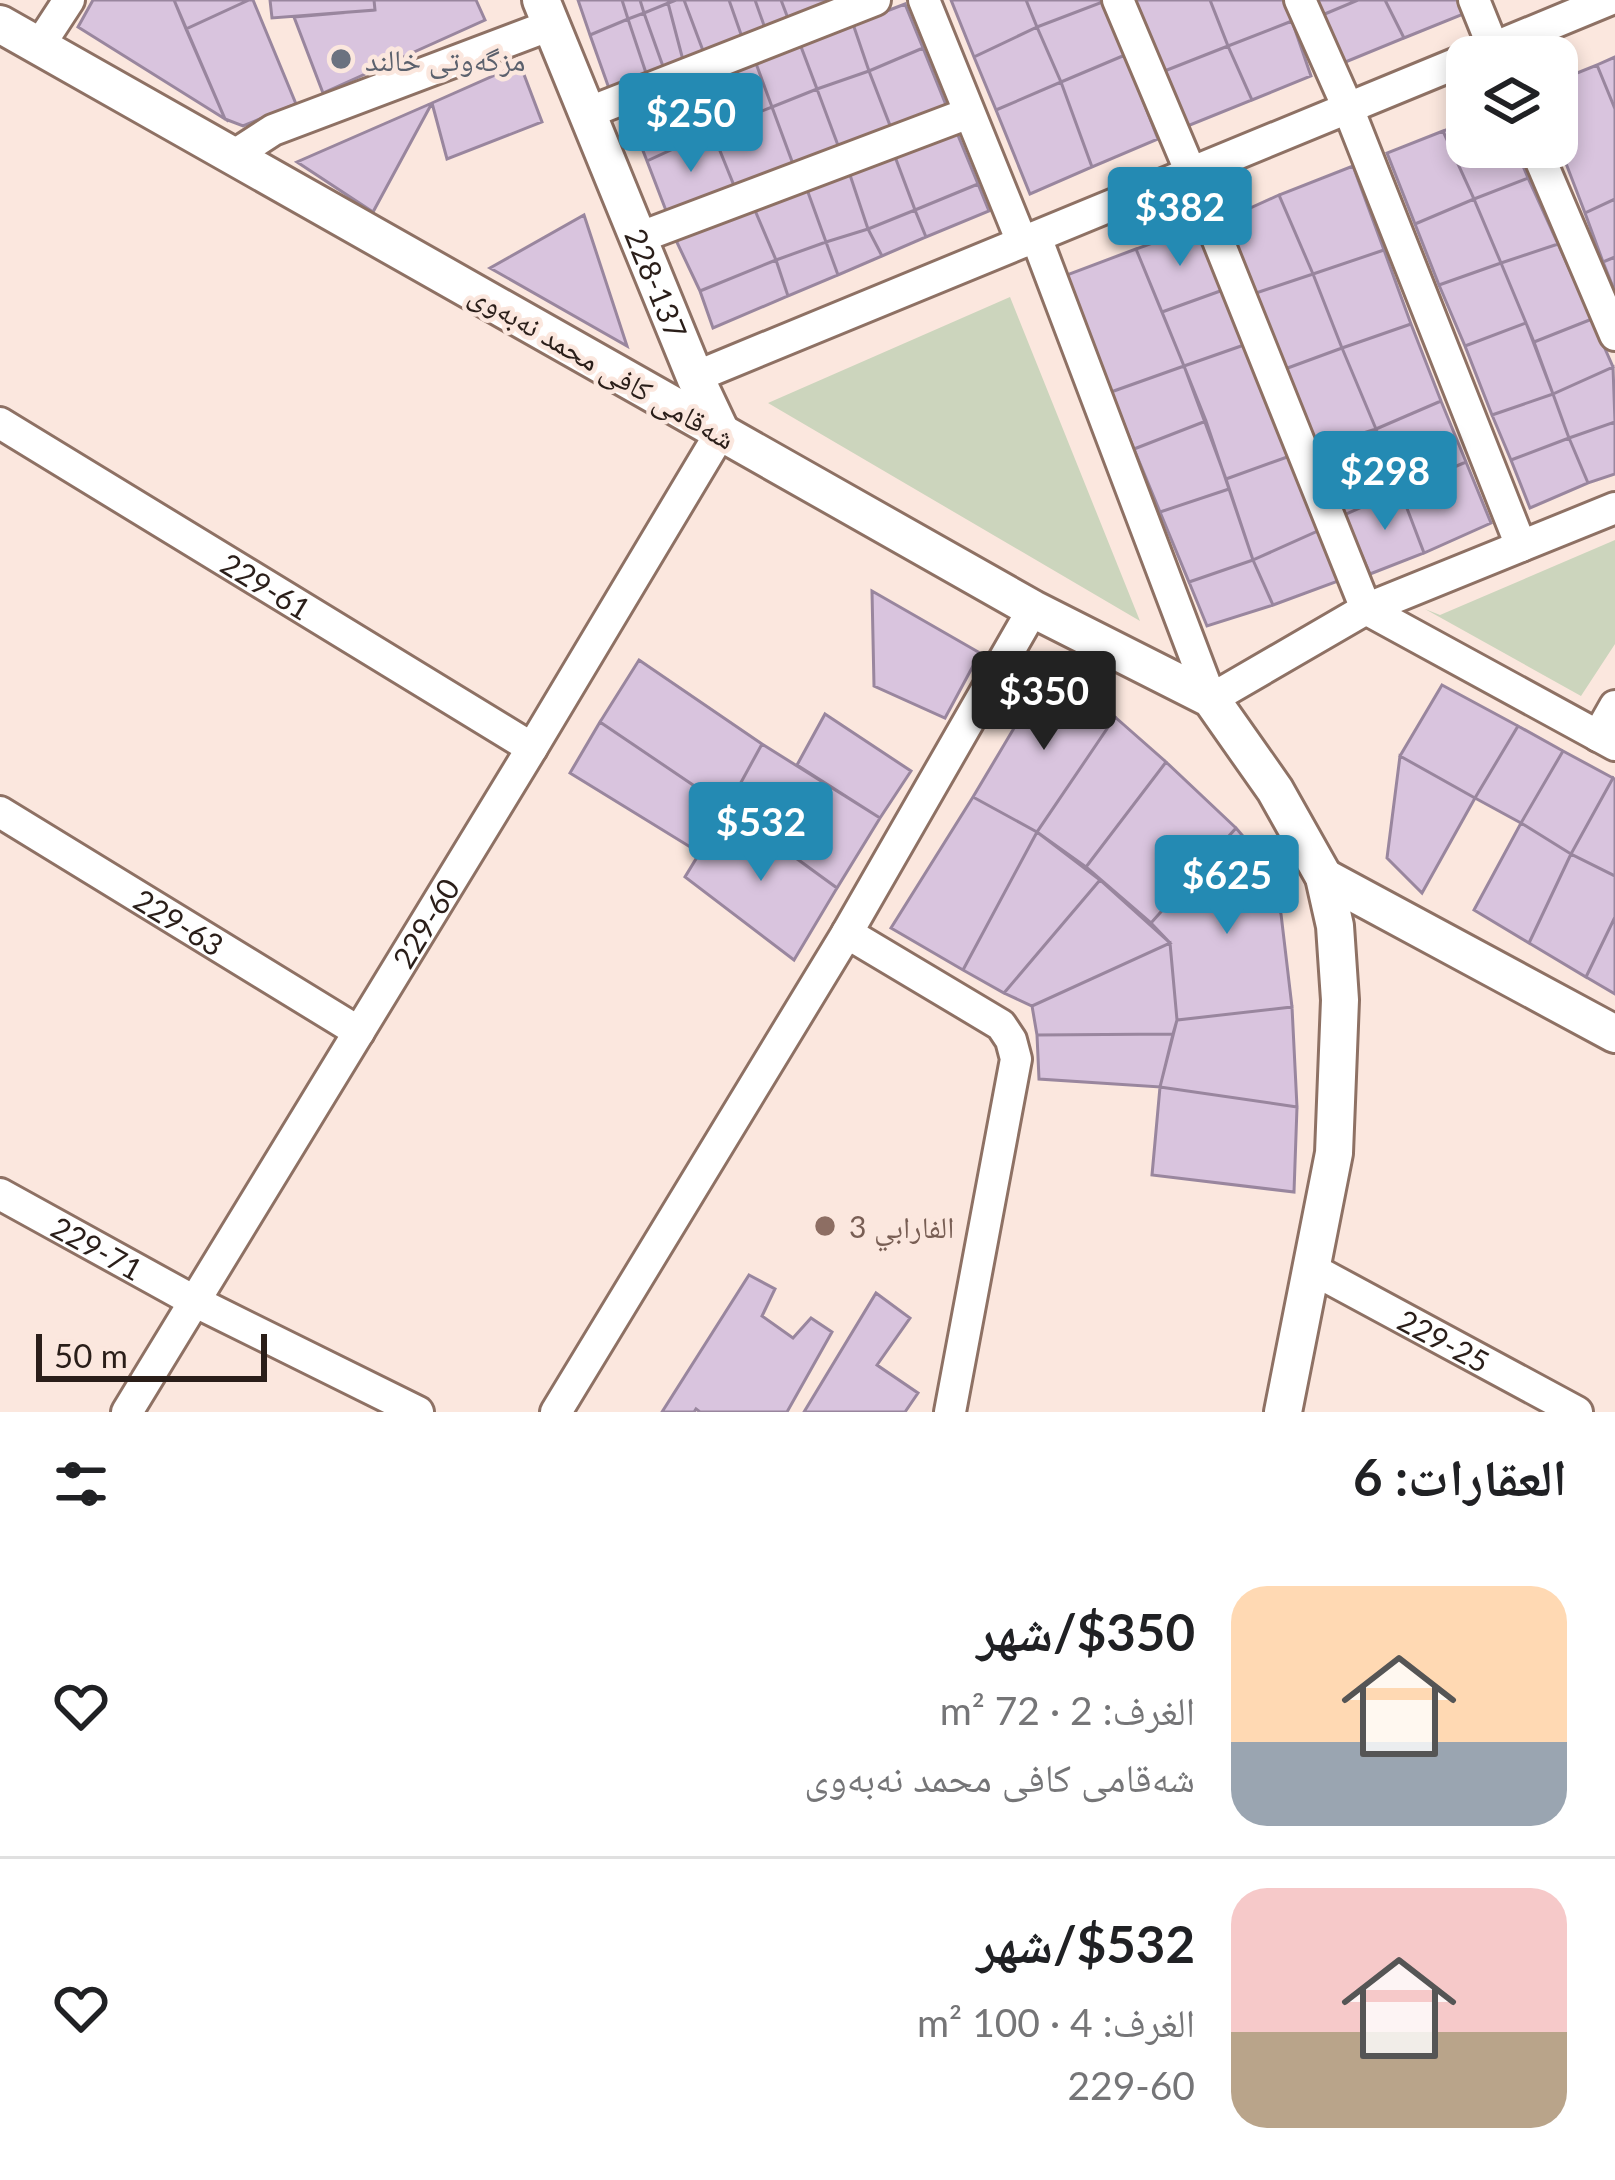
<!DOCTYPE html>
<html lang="ar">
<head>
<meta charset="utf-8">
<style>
  body { margin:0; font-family:Lato,"Noto Naskh Arabic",sans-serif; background:#f2f2f2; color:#202124; direction:rtl; height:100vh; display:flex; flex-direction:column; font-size:45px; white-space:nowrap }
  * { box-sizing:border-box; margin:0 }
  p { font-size:39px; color:#757577 }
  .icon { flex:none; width:66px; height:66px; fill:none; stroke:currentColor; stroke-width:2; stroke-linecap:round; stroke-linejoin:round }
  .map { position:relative; height:1412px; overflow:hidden; direction:ltr }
  .details { display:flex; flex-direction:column; background:#fff; flex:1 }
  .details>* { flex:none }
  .buttons { position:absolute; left:1446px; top:36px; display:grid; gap:24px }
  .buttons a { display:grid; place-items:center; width:132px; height:132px; border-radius:24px; background:#fff; box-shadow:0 6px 18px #0003; font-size:60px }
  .scale { position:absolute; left:36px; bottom:30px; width:231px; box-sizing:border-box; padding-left:12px; border:6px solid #2a1e19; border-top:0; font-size:33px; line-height:42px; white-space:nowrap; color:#2a1e19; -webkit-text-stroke:9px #fbe7de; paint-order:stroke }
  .price { position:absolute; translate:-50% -102px; padding:0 27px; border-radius:12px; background:#248ab3; color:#fff; font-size:39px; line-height:78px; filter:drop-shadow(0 3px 6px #0008) }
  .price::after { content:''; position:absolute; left:50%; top:72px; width:36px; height:27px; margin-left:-18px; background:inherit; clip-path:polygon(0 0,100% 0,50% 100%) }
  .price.selected { background:#222; color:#fff }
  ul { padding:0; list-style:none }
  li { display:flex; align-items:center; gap:36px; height:300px; padding:0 48px }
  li+li { border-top:3px solid #e0e0e0 }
  li span { display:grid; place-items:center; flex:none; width:336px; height:240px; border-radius:36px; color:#555 }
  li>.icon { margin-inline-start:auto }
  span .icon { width:144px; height:144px; fill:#fffc; stroke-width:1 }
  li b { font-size:51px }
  h2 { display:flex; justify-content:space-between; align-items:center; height:144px; padding:0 48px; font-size:51px }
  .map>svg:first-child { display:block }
  .green { fill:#ccd5bd }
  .building { fill:#d9c4de; stroke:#99869e; stroke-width:3 }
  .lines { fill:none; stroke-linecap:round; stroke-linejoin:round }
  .minor-casing { stroke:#8e7164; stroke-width:36 }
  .tertiary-casing { stroke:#8e7164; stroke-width:42 }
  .minor { stroke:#fff; stroke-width:30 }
  .tertiary { stroke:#fff; stroke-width:36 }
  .worship-dot { fill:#6b7280; stroke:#fbe7de; stroke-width:4.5 }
  .education-dot { fill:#8d6e63; stroke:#fbe7de; stroke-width:4.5 }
  .labels { text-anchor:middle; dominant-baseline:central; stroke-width:9; stroke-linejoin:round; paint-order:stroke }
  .worship-label { font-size:30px; fill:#5b616d; stroke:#fbe7de; text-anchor:start }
  .street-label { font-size:30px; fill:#2a1e19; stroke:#fbe7de }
  .education-label { font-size:30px; fill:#785e54; stroke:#fbe7de; text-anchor:start }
</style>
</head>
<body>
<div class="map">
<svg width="1615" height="1412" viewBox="0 0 1615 1412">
  <rect width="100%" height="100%" fill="#fbe7de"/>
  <path class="green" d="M1010,297L1140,621L768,403Z
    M1615,540V644L1581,696L1425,609L1440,615Z"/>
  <path class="building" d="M93,0H174L225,119L78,27Z
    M174,0H249L186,29Z
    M249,0H253L296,104L243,126L225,119L186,29Z
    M270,0H374L375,10L272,18Z
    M374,0H476L485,20L323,93L294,17L375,10Z
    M578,0H622L628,19L590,35Z
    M622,0H640L644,13L628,19Z
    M640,0H676L644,13Z
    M676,0H684L705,56L684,64L668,3Z
    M684,0H729L743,40L705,56Z
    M729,0H755L766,31L743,40Z
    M755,0H781L789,21L766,31Z
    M781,0H827L829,5L789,21Z
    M951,0H1026L1037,27L974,57Z
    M1026,0H1105V1L1037,27Z
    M1134,0H1210L1228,46L1162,72Z
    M1210,0H1283L1292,21L1228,46Z
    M1314,0H1358L1320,16Z
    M1358,0H1385L1404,38L1343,63L1320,16Z
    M1385,0H1461L1466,13L1404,38Z
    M1105,1L1125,55L1061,82L1037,27Z
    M668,3L684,64L665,72L644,13Z
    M905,4L923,48L869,71L853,24Z
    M644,13L665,72L648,79L628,19Z
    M628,19L648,79L611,94L590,35Z
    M1292,21L1311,76L1252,100L1228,46Z
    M853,24L869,71L817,89L800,44Z
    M1037,27L1061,82L996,110L974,57Z
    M800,44L817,89L772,107L754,58Z
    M1228,46L1252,100L1185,127L1162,72Z
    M923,48L946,105L891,128L869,71Z
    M1125,55L1158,139L1092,167L1061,82Z
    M1615,57V109L1597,65Z
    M754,58L772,107L712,131L693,80Z
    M520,64L542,122L447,159L432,103Z
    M1597,65L1615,109V199L1585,213L1557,140V81Z
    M869,71L891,128L839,148L817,89Z
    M693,80L712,131L647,161L626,107Z
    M1061,82L1092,167L1030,194L996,110Z
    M817,89L839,148L793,164L772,107Z
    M432,103L373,212L297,162Z
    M772,107L793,164L735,188L712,131Z
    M1467,122V147H1515L1528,178L1474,199L1443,131Z
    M955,128L978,184L915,210L894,154Z
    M712,131L735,188L670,221L647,161Z
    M1443,131L1474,199L1415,224L1387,153Z
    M894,154L915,210L868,229L848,169Z
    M1353,166L1384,250L1313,274L1279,195Z
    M848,169L868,229L826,242L805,184Z
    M1528,178L1558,244L1501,263L1474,199Z
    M805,184L826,242L776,260L754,208Z
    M978,184L989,211L926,237L915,210Z
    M1279,195L1313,274L1256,293L1224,220Z
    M1474,199L1501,263L1439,285L1415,224Z
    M1615,199V257L1603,262L1585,213Z
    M754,208L776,260L700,291L673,234Z
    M915,210L926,237L882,256L868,229Z
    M584,215L627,346L490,268Z
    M1199,226L1223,290L1162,312L1136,249Z
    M868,229L882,256L838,275L826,242Z
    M826,242L838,275L788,296L776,260Z
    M1558,244L1592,319L1534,342L1501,263Z
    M1136,249L1184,366L1111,392L1064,276Z
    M1384,250L1411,324L1342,348L1313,274Z
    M1615,257V292L1603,262Z
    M776,260L788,296L713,328L700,291Z
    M1501,263L1526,323L1465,346L1439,285Z
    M1313,274L1342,348L1285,369L1256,293Z
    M1223,290L1244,345L1184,366L1162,312Z
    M1592,319L1613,367L1553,394L1534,342Z
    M1526,323L1553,394L1492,415L1465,346Z
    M1411,324L1441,401L1376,429L1342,348Z
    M1244,345L1290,456L1226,479L1184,366Z
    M1342,348L1376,429L1316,448L1285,369Z
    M1184,366L1206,421L1134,449L1111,392Z
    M1613,367L1615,422L1569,438L1553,394Z
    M1553,394L1569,438L1511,460L1492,415Z
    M1441,401L1466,462L1400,490L1376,429Z
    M1206,421L1229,489L1160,512L1134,449Z
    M1615,422V474L1588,483L1569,438Z
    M1376,429L1400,490L1344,515L1316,448Z
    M1569,438L1588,483L1530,508L1511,460Z
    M1290,456L1320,530L1253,560L1226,479Z
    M1466,462L1491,523L1424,553L1400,490Z
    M1229,489L1253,560L1189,582L1160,512Z
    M1400,490L1424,553L1370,574L1344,515Z
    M1320,530L1341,580L1273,605L1253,560Z
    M1253,560L1273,605L1207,626L1189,582Z
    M872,591L980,653L945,718L874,686Z
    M639,660L762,744L727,808L600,722Z
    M1048,671L1115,717L1037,832L973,797Z
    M1442,685L1518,726L1475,798L1400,756Z
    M825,714L911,771L880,818L797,765Z
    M1115,717L1166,762L1086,867L1037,832Z
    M600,722L727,808L700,853L570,773Z
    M1518,726L1563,751L1521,823L1475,798Z
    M762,744L880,818L837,888L727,808Z
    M1563,751L1613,778L1571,854L1521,823Z
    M1400,756L1475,798L1422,893L1387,858Z
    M1166,762L1236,828L1151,923L1086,867Z
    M1613,778L1615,780V876L1571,854Z
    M973,797L1037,832L963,970L891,928Z
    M727,808L837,888L794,960L685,877Z
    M1521,823L1571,854L1529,943L1474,910Z
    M1236,828L1254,849L1270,878L1281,914L1292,1007L1177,1020L1170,943L1151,923Z
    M1037,832L1100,880L1004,993L963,970Z
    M1571,854L1615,876V917L1586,977L1529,943Z
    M1100,880L1170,943L1032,1006L1004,993Z
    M1615,917V994L1586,977Z
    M1170,943L1177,1020L1173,1034L1037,1035L1032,1006Z
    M1292,1007L1297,1107L1160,1087L1177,1020Z
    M1173,1034L1160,1087L1039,1079L1037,1035Z
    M1160,1087L1297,1107L1294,1192L1152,1175Z
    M749,1275L775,1289L762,1316L793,1338L811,1318L832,1332L787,1412H700L696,1409L694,1412H662Z
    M876,1293L910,1318L877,1365L918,1393L905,1412H804Z"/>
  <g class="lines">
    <g class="minor-casing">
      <g id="minor">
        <path d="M924,0L1022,242"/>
        <path d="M1118,0L1191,173L1366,609L1615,745"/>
        <path d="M1300,0L1348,108L1521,546"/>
        <path d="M1474,0L1497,57"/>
        <path d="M39,46L69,0"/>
        <path d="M1471,57L1609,0"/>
        <path d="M587,113L875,0"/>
        <path d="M1535,147L1615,335"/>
        <path d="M233,156L273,130L551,25"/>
        <path d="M1036,237L1211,699L1366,609L1615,508"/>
        <path d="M638,238L969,113"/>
        <path d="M695,377L1467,59"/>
        <path id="s1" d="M0,423L532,748"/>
        <path d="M1598,736L1615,706"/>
        <path id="s2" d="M0,812L359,1032"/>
        <path d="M847,933L1001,1025L1011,1040L1016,1059L950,1412"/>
        <path id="s3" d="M0,1194L194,1301L418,1412"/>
        <path id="s4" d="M1312,1269L1577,1412"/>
        <path id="s5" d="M127,1412L532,748L721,432"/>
        <path d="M556,1412L847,933L1033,609"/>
      </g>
    </g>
    <g class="tertiary-casing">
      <g id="tertiary">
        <path id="s6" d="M541,0L695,377L721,432"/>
        <path d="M0,24L1033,609L1211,699L1275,790L1324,877L1335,926L1340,1000L1334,1153L1283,1412"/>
        <path d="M1324,877L1615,1034"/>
      </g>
    </g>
    <use href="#minor" class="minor"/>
    <use href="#tertiary" class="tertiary"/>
  </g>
  <circle class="worship-dot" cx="341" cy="59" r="12"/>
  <circle class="education-dot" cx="825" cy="1226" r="12"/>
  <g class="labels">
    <g class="worship-label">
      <text x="365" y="59">مزگەوتی خالند</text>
    </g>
    <g class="street-label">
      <text stroke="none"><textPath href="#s6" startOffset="306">228-137</textPath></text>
      <text transform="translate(603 365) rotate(30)">شەقامی کافی محمد نەبەوی</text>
      <text stroke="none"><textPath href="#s1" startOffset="312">229-61</textPath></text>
      <text stroke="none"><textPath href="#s2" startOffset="210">229-63</textPath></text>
      <text stroke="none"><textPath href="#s5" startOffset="573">229-60</textPath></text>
      <text stroke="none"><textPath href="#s3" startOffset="111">229-71</textPath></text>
      <text stroke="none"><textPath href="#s4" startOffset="150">229-25</textPath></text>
    </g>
    <g class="education-label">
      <text x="849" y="1226">الفارابي 3</text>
    </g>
  </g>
</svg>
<div class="buttons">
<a><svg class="icon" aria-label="layers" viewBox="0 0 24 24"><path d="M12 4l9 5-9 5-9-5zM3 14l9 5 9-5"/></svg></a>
</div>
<div class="scale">50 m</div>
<b class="price" style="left:691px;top:175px">$250</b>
<b class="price" style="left:1180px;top:269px">$382</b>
<b class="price" style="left:1385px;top:533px">$298</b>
<b class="price selected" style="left:1044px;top:753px">$350</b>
<b class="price" style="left:761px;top:884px">$532</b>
<b class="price" style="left:1227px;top:937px">$625</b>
</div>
<section class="details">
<h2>العقارات: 6<svg class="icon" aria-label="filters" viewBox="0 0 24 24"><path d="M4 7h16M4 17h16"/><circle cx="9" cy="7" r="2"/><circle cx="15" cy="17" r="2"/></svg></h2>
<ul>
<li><span style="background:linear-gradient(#ffd9b3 65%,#9aa5b1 0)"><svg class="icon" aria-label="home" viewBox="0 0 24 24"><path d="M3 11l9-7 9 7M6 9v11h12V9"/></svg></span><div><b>$350/شهر</b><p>الغرف: 2 · 72 m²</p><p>شەقامی کافی محمد نەبەوی</p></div><svg class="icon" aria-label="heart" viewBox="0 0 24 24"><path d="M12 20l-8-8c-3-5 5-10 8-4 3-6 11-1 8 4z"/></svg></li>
<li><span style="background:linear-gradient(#f6c9c9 60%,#b9a48a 0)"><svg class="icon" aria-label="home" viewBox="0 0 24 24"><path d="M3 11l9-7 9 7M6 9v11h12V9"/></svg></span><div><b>$532/شهر</b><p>الغرف: 4 · 100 m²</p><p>229-60</p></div><svg class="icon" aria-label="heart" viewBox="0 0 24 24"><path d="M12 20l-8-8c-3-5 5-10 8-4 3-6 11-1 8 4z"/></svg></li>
</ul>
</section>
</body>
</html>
